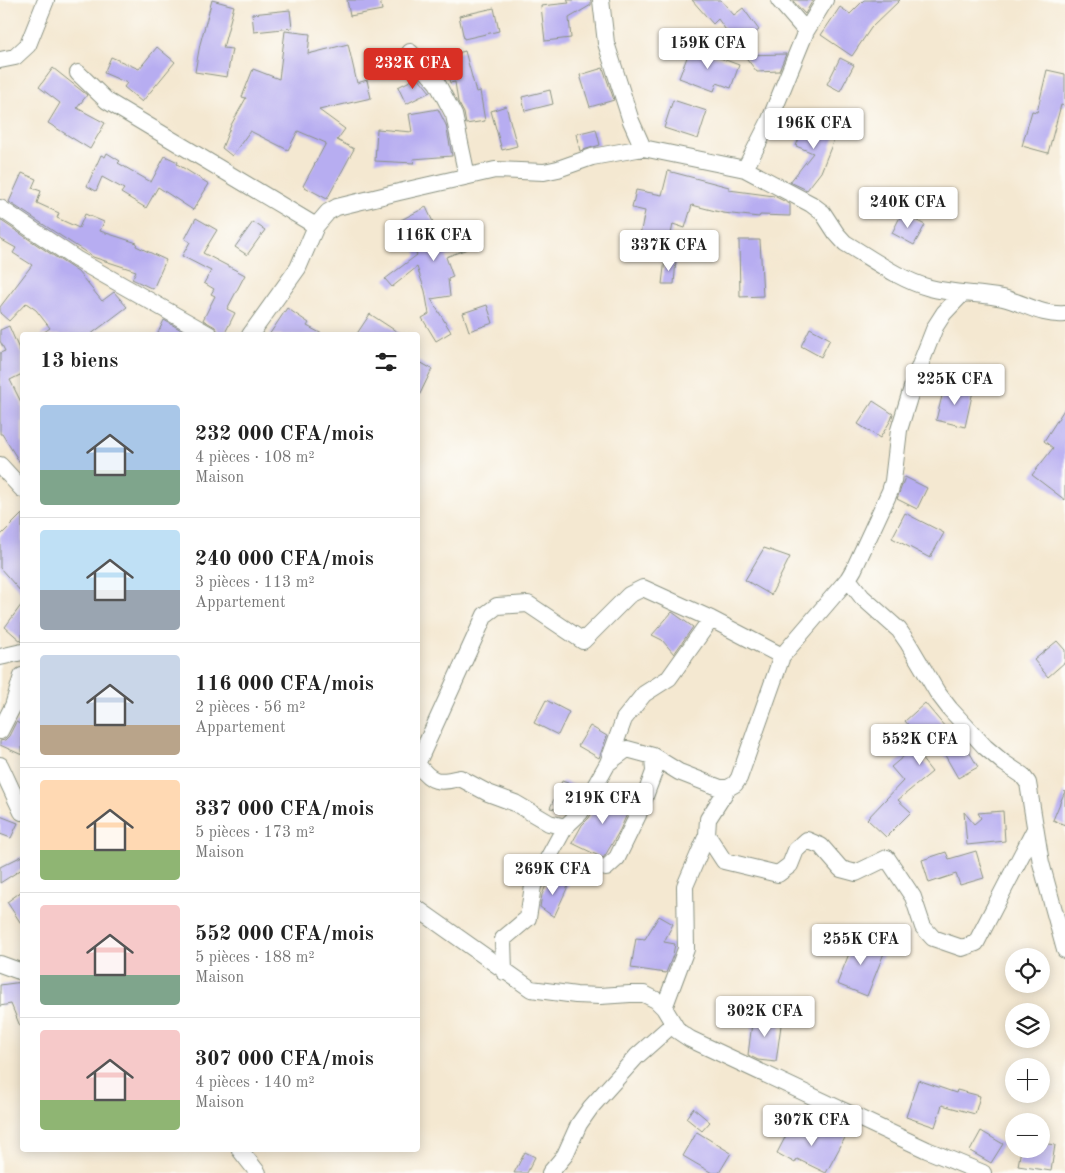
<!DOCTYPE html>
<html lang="fr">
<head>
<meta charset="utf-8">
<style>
  body { margin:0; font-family:"Old Standard TT",serif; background:#f6f6f6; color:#222; height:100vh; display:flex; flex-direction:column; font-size:19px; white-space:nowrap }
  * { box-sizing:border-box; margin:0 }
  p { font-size:16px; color:#767676 }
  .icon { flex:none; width:28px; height:28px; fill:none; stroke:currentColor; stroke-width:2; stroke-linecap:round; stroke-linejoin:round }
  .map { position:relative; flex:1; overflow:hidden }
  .details { position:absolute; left:20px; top:332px; width:400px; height:820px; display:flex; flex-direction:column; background:#fff; border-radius:5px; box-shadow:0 2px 12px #0003 }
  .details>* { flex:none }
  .controls { position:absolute; left:1005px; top:948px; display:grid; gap:10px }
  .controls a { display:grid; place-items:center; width:45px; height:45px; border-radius:50%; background:#fff; box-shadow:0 2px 12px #0003; font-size:25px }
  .price { position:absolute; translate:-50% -42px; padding:0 11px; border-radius:5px; background:#fff; color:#222; font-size:16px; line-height:32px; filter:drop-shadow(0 1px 2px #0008) }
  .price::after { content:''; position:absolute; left:50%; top:30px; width:15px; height:11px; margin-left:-8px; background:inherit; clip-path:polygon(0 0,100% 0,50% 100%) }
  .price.on { background:#d93025; color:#fff }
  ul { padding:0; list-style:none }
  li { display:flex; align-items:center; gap:15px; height:125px; padding:0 20px }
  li+li { border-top:1px solid #e0e0e0 }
  li span { display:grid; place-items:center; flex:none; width:140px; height:100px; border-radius:5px; color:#555 }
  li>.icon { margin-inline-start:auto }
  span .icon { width:60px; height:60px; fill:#fffc; stroke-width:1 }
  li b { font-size:21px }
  h2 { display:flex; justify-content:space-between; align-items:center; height:60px; padding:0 20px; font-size:21px }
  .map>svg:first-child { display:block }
  .building { fill:#b7adf1 }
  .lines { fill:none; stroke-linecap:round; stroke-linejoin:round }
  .minor-casing { stroke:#8a9282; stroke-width:18 }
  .minor { stroke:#fff; stroke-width:16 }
</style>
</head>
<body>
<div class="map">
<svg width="1065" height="1173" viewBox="0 0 1065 1173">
  <rect width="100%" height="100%" fill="#fdfcf7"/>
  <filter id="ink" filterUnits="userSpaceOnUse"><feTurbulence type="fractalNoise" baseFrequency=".02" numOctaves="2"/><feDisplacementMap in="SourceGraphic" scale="10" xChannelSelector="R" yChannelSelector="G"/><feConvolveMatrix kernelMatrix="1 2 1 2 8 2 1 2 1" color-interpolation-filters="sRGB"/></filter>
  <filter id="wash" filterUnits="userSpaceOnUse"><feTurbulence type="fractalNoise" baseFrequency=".0096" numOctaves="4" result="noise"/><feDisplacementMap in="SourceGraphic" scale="20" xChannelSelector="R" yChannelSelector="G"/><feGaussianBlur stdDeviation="1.12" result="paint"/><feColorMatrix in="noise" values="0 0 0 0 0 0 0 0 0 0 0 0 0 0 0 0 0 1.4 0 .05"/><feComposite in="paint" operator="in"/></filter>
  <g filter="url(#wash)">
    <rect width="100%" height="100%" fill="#f4e8d1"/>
    <g id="blocks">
      <path class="building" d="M212,0L234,6L223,48L232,49L227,77L195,72L200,44Z
        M347,0H380L382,10L350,16Z
        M567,0H591V5L569,18L571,38L545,41L541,6L569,3Z
        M692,0H721L734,15L743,8L759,30L737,46L718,19L713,24Z
        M792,0H813L805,14Z
        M864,0H900L871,28L852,56L821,35L840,7L850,14Z
        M494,8L499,31L464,39L459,16Z
        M290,10L292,28L254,32L252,14Z
        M285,31L310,34L308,54L348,44L357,83L367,80L371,98L319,110L345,129L337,140L354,149L327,199L303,186L326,143L298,131L288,150L250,131L232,156L222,148L231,125L246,98L242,97L253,69L279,79Z
        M157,47L175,62L142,102L124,87L127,83L104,73L111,57L139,69Z
        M691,47L739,65L731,88L717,83L714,91L679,78Z
        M465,51L476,92L480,91L485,121L466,124L464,113L458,102L455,82L450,83L443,57Z
        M786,54L779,71L757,72L744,55Z
        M840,58L854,65L840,91L827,84Z
        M53,68L87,95L77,108L105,123L90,149L48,123L60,103L39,87Z
        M603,68L614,100L590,107L580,75Z
        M1047,70L1065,74V106L1061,105L1048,153L1022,146L1032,111L1037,112Z
        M418,77L430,92L406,104L398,87Z
        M550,90L553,104L525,111L522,97Z
        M673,100L707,111L698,139L664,128Z
        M506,106L517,146L502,150L491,111Z
        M438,109L446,125L452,156L413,159L414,163L375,161L377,129L412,132L409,114Z
        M808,115L839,127L821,172L807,190L790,182L813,153L796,146Z
        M596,129L600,145L580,151L576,134Z
        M107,153L120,161L118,163L151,182L165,156L178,162L177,164L209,184L193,210L158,187L146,208L121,193L124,189L102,177L96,191L87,186L101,155L105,157Z
        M668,171L729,187V190L774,196L790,204V216L760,215L759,217L723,213L692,205L685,228L673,224L667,255L637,249L645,211L632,208L636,190L662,195Z
        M22,173L36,179L32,188L41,191L37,203L59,213L57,218L79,228L85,214L104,222L100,231L137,243L136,246L166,260L153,289L132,279L136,271L93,257L9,202Z
        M426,207L440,237L476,224L483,243L446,257L453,277L448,279L450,296L431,299L451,332L436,341L422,318L429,314L425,291L417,267L392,287L385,279L417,255L401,220Z
        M902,213L925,225L914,245L892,233Z
        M196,218L217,230L203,253L245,275L227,309L235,313L224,335H220L215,327L203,320L215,296L211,294L214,289L204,283L211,271L182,256L190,242L185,239Z
        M0,220L78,272L102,301L114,292L127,307L90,335H40L50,328L36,310L26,303L9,321L0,313V307L32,265L13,253L16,248L0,239Z
        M253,222L265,230L247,255L235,247Z
        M739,240H760L763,296L740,297Z
        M665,259L676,260L674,284H662Z
        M487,305L493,323L469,331L463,313Z
        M287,308L309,323L307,326L324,335H269Z
        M370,314L402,335H356Z
        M164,320L190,335H157Z
        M9,326L22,356V374L10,380L22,404V466L2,434H0V353L5,351L0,341V330Z
        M810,328L830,339L821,357L801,346Z
        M418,361L432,369L418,398Z
        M945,384L973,391L965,427L936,420Z
        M873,401L893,414L891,420L880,438L858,424Z
        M1065,408V500L1032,475L1053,448L1044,441Z
        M905,477L927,488L917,509L897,499Z
        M905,513L944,533L930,558L892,538Z
        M22,514V593L0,568V536Z
        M764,548L790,557L771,595L745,580Z
        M22,604V642L5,627Z
        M672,612L693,627L674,654L662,640L652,635Z
        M1057,641L1065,650V662L1048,677L1034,660Z
        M546,700L569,712L558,735L534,723Z
        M925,703L960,745L964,743L978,767L958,778L938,743L921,758L932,772L898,800L911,812L886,837L867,819L903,781L891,767L922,741L905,721Z
        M16,722L22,725V755L0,745V741L5,740L9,736Z
        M590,726L607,736L599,758L578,746Z
        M562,781L583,788L572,807L568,811L550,808Z
        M605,789L631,805L620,830L606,854L603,858L572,843L582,825L589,818Z
        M1065,791V825L1053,820Z
        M1003,811L1005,841L967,845L964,812L974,824L981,818L978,813Z
        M0,816L18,823L11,838L0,834Z
        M976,851L984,878L960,885L956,874L929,883L922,860L946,852L949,859Z
        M22,856V869L0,883V867Z
        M548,880L569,884L554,917L540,907L542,895Z
        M22,891V925L7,902Z
        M659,916L673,924L664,942L675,944L673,955L666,973L631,968L636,938L645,939Z
        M856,936L886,948L867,996L837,984Z
        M22,982V1031L11,1004L0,1006V985Z
        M753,1015L782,1018L776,1062L758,1060L748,1055Z
        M918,1080L956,1093L957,1090L980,1096L975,1114L942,1105L935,1127L906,1117Z
        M693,1108L710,1122L702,1131L686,1118Z
        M821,1123L846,1136L826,1173L797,1159L795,1163L777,1153L791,1126L813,1138Z
        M981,1131L1003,1144L991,1163L970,1151Z
        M697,1132L731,1153L719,1173H712L683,1156Z
        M1041,1143L1055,1145L1051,1171L1018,1166L1021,1149H1041Z
        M525,1152L535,1157L527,1173H514Z"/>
    </g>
  </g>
  <g filter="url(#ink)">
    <use href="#blocks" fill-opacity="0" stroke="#8a9282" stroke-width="1"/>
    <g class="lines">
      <g class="minor-casing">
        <path id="minor" d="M779,0L806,31
          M410,52L437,83L454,115L467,176
          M0,60L15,57L28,45L46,0
          M78,73L107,101L316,226
          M643,148L745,169L811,204L823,213L836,233L845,243C872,259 900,280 930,288C954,294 979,293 1003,298C1024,303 1042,316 1065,314
          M745,169L769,122L806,31L825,0
          M0,208L76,259L210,335
          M250,335L298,268L316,226L328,212L337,207L399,192L495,170L544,172L558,169L592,157L643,148L631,121L606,43L601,0
          M0,465L22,489
          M848,579L862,597L899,630L908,643L937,692L950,709L985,747L1004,763L1022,775L1028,783L1041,863L1065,950
          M0,657L22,652
          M0,731L13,706L22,676
          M418,762L485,615L497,606L528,604L583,641L629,595L643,588L711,619L782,656
          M608,763L624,719L644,694L669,678L711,619
          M0,765L22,812
          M418,765C432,783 438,783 460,778L488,793L515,803L549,823L565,827L580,813L608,763L627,749L653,756L679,772L720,788H728L735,784L739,778L782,656L848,579L854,569L890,491L893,481L899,430L915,378L935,327L944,313L962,294
          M728,788L708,819L707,835L724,861L778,874L790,865L796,850L807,840L821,846L841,869L856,873L887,858L913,897L923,927L933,938L962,948L976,943L1035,829
          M606,868L617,858L638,815L654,772L653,756
          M418,909L531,989L576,995L600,996L630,994H644L656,1000L664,1008L678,1031L690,1039L927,1150L983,1173
          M0,964L22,972
          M504,972L503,939L528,918L533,886L565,827
          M664,1008L686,949L685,886L707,835
          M240,1150L258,1173
          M550,1173L565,1155L579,1124L591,1107L637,1056L673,1024"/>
      </g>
      <use href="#minor" class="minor"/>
    </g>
  </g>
</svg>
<div class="controls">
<a><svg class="icon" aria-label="locate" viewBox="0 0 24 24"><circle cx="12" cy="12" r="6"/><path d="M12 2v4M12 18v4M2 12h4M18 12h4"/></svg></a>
<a><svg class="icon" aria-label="layers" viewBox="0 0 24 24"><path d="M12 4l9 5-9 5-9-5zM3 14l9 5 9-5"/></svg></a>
<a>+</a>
<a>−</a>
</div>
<b class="price" style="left:708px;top:70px">159K CFA</b>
<b class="price on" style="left:413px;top:90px">232K CFA</b>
<b class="price" style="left:814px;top:150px">196K CFA</b>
<b class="price" style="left:908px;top:229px">240K CFA</b>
<b class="price" style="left:434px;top:262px">116K CFA</b>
<b class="price" style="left:669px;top:272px">337K CFA</b>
<b class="price" style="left:955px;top:406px">225K CFA</b>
<b class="price" style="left:920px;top:766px">552K CFA</b>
<b class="price" style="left:603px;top:825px">219K CFA</b>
<b class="price" style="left:553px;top:896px">269K CFA</b>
<b class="price" style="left:861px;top:966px">255K CFA</b>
<b class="price" style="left:765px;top:1038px">302K CFA</b>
<b class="price" style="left:812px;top:1147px">307K CFA</b>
<section class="details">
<h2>13 biens<svg class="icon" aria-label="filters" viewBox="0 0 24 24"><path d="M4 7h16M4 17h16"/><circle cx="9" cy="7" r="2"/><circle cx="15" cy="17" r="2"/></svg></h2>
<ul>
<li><span style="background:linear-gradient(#a9c7e8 65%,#7fa58c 0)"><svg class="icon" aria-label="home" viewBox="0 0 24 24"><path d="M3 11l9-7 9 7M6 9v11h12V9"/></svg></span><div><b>232 000 CFA/mois</b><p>4 pièces · 108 m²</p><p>Maison</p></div></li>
<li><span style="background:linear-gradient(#bfe0f5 60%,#9aa5b1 0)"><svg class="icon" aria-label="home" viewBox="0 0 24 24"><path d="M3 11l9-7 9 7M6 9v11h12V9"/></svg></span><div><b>240 000 CFA/mois</b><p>3 pièces · 113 m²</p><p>Appartement</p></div></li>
<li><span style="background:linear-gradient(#c9d6e8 70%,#b9a48a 0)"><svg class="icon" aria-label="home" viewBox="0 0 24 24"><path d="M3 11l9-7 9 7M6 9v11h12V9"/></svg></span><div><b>116 000 CFA/mois</b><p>2 pièces · 56 m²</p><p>Appartement</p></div></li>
<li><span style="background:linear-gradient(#ffd9b3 70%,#8fb573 0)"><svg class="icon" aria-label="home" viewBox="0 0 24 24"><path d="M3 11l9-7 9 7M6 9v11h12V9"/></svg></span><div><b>337 000 CFA/mois</b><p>5 pièces · 173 m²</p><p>Maison</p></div></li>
<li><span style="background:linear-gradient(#f6c9c9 70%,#7fa58c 0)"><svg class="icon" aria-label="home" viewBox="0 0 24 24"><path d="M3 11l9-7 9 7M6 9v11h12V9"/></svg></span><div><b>552 000 CFA/mois</b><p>5 pièces · 188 m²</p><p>Maison</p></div></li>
<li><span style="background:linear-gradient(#f6c9c9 70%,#8fb573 0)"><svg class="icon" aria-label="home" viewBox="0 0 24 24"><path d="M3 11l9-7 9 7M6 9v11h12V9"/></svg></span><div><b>307 000 CFA/mois</b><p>4 pièces · 140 m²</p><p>Maison</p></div></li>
</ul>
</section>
</div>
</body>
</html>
